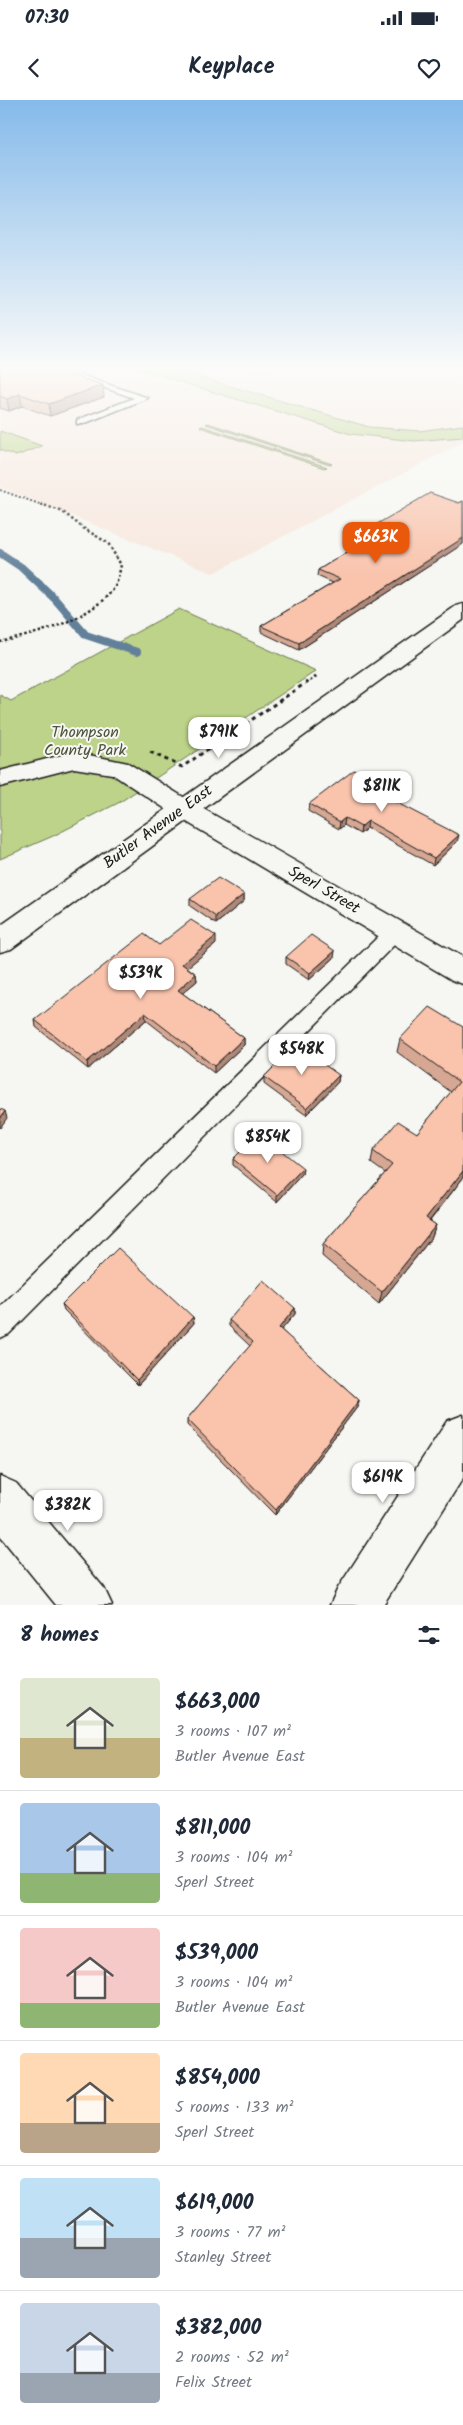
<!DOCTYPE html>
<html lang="en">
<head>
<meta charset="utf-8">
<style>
  body { margin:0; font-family:Kalam,sans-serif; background:#f2f2f3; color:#1f2937; height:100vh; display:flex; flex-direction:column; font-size:19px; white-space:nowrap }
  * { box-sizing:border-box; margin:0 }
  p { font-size:16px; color:#747a83 }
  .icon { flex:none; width:28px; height:28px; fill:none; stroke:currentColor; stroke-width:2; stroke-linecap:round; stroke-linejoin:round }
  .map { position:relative; height:1505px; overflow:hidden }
  .panel { display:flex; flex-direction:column; background:#fff; flex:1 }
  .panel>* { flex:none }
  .price { position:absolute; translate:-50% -42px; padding:0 11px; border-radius:10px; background:#fff; color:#222; font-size:16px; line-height:32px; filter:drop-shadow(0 1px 2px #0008) }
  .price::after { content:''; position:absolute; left:50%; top:30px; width:15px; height:11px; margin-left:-8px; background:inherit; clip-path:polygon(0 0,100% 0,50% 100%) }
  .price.current { background:#ea580c; color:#fff }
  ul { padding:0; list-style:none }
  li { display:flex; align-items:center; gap:15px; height:125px; padding:0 20px }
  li+li { border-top:1px solid #e0e1e3 }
  li span { display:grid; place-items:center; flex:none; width:140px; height:100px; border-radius:5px; color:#555 }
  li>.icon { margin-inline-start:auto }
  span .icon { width:60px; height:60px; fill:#fffc; stroke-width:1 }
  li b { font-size:21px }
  h2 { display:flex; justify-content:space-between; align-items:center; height:60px; padding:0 20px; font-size:21px }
  .status { display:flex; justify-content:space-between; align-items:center; height:35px; padding:0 25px; background:#fff; direction:ltr }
  .status svg { height:14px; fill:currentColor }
  header { display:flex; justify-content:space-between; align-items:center; height:65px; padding:0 20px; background:#fff; font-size:22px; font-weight:800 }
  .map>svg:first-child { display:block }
  .built { fill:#f7e7dd }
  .green { fill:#bcd389; stroke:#6c7852 }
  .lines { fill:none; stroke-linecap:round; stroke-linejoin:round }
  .stream { stroke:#628099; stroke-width:8 }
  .lane-casing { stroke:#1c1c1c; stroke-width:3 }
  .street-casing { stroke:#1c1c1c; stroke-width:3 }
  .secondary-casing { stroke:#1c1c1c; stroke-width:3 }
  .path-far2 { stroke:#1c1c1c; stroke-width:2; stroke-dasharray:2 2; stroke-linecap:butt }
  .path-far1 { stroke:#1c1c1c; stroke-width:2.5; stroke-dasharray:2.5 2.5; stroke-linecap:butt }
  .path { stroke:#1c1c1c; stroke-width:3; stroke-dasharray:4 4; stroke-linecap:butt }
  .lane { fill:#f6f6f2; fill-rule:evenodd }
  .street { fill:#f6f6f2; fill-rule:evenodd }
  .secondary { fill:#f6f6f2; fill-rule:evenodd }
  .wall { fill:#d6a894; stroke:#1c1c1c }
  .shaded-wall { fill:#ae8878; stroke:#1c1c1c }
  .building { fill:#f9c3ac; stroke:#1c1c1c }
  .labels { text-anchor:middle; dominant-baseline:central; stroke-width:4; stroke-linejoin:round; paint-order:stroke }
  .park-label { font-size:16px; fill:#4c533d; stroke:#f6f6f2 }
  .street-label { font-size:16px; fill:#1c1c1c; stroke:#f6f6f2 }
</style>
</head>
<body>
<div class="status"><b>07:30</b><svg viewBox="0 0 49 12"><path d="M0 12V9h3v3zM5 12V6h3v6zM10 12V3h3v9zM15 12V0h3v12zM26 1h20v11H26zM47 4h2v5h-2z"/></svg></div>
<header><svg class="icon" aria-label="back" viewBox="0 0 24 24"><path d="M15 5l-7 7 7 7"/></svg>Keyplace<svg class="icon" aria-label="heart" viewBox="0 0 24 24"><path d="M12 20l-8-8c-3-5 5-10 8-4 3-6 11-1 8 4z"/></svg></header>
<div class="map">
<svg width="463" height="1505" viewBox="0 0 463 1505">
  <rect width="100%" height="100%" fill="#f6f6f2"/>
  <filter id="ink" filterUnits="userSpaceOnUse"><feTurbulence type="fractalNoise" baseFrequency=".02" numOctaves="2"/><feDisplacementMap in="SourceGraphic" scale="10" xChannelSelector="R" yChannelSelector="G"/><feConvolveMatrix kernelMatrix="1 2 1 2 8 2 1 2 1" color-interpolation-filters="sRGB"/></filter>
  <g filter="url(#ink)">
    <path class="built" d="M0,268H463V342L213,473L0,387Z"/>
    <path class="green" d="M134,268H169L369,327L419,331L463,325V337L414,341L351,334Z
      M208,323L332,364L330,365L206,324Z
      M202,326L327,367L324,368L200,327Z
      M0,331L42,346L16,356L0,350Z
      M179,509L316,571L120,702L53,736L0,759V595L11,601Z"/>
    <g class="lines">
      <path class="stream" d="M0,453L21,467L54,498L86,535L137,552"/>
      <g class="lane-casing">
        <path id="lane" d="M48,268H60L148,298L83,324H77V320L134,298Z
          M395,825L402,827L404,832L402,837L9,1234L0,1238V1207L388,827Z"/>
      </g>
      <g class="street-casing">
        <path id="street" d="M74,652L128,663L193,703L463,857V884L452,880L175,715L112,674L74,668L0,687V671Z
          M463,1315V1378L383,1505H330L338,1488L447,1321Z
          M0,1376L16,1383L104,1488L112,1505H56L0,1436Z"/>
      </g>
      <g class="secondary-casing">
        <path id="secondary" d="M463,504V520L11,849L0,852V826L456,506Z"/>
      </g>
      <path class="path-far2" d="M0,390L45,406"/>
      <path class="path-far1" d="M0,542C37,534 86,521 112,491C118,484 119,473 121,465L108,443L83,428L63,412L41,404
        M306,584L317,576"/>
      <path class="path" d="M150,652L182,667L307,582"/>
      <use href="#lane" class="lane"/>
      <use href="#street" class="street"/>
      <use href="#secondary" class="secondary"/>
    </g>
    <path class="wall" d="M0,268L104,297L50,316L22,306L9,311L0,308Z
      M463,401V444L299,550L261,532V526L333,483L317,476L318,470L376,434L372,433V427L459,403Z
      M385,685L384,692L381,695L457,742L433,765L367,728L360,734L344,725L339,729L308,711L309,704Z
      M244,794V801L216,824L190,806V799Z
      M216,844L187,867L196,874L197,881L182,893L244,938V945L214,973L146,920L88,969L36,927L35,920L159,845Z
      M286,857L334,858L309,880L286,864Z
      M463,927V1078L430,1121L436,1125L432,1137L379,1204L322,1156L323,1144L385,1073L371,1063L373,1051L417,1033L451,992L397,952L400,939Z
      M339,975L338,982L306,1015L264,984V977Z
      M233,1059L303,1068L302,1074L277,1102L233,1065Z
      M62,1204L193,1217L194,1223L138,1285L64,1210Z
      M295,1208V1214L281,1230L359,1300L358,1306L275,1415L187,1325V1319L250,1246L229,1226V1220Z"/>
    <path class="shaded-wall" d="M103,285L104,297L50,316L49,304Z
      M20,294L22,306L9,311L7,299Z
      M463,438V444L299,550V543Z
      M385,685L384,692L375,699L376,692Z
      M345,718L344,725L339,729L340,722Z
      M368,721L367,728L360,734L361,727Z
      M459,735L457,742L433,765L434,758Z
      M244,794V801L216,824V817Z
      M216,836V844L183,871L182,864Z
      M335,851L334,858L309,880L310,873Z
      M196,874L197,881L178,897V890Z
      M145,913L146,920L88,969L87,962Z
      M244,938V945L214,973V966Z
      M339,975L338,982L306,1015L307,1008Z
      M5,1011L7,1018L0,1028V1019Z
      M303,1068L302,1074L277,1102V1095Z
      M463,1071V1078L423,1129L426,1118Z
      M436,1125L432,1137L379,1204L382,1192Z
      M295,1208V1214L278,1234L279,1228Z
      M193,1217L194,1223L138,1285L137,1280Z
      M359,1300L358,1306L275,1415L276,1410Z"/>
    <path class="building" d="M0,268H50L103,285L49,304L20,294L7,299L0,296Z
      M430,393L459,403L463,401V438L299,543L261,526L340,479L318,470L382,431L372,427Z
      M354,670L385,685L376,692L459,735L434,758L368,721L361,727L345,718L340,722L309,704Z
      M218,778L244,794L216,817L190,799Z
      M191,820L216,836L182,864L196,874L178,890L244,938L214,966L145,913L87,962L35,920L144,834L159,845Z
      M311,835L335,851L310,873L286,857Z
      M430,907L463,927V1071L426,1118L436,1125L382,1192L323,1144L392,1065L373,1051L398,1021L417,1033L459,982L400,939Z
      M296,945L339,975L307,1008L264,977Z
      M0,1009L5,1011L0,1019Z
      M259,1033L303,1068L277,1095L233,1059Z
      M118,1148L193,1217L137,1280L62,1204Z
      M263,1180L295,1208L279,1228L359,1300L276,1410L187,1319L253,1242L229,1220Z"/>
  </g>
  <linearGradient id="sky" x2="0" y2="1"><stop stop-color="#85baea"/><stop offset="0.56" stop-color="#fbfbf9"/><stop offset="1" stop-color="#fbfbf9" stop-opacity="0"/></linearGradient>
  <rect width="463" height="479" fill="url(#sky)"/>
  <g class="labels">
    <g class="park-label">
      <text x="85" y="632">Thompson<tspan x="85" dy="18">County Park</tspan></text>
    </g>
    <g class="street-label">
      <text transform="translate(158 727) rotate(-36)">Butler Avenue East</text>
      <text transform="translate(324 790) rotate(30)">Sperl Street</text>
    </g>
  </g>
</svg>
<b class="price current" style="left:376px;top:464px">$663K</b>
<b class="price" style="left:219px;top:659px">$791K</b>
<b class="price" style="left:382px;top:713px">$811K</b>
<b class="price" style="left:141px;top:900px">$539K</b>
<b class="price" style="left:302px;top:976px">$548K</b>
<b class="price" style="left:268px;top:1064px">$854K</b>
<b class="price" style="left:383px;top:1404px">$619K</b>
<b class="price" style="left:68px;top:1432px">$382K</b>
</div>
<section class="panel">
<h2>8 homes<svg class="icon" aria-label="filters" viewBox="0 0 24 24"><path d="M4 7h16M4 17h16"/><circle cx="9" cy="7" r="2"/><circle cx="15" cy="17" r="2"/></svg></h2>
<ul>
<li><span style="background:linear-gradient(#dfe7d0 60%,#c2b280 0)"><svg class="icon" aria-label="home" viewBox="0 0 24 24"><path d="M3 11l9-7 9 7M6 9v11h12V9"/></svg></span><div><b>$663,000</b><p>3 rooms · 107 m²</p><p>Butler Avenue East</p></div></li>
<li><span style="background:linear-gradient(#a9c7e8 70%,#8fb573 0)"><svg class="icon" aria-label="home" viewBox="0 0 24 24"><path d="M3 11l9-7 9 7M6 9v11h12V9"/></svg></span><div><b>$811,000</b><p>3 rooms · 104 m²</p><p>Sperl Street</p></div></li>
<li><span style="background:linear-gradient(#f6c9c9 75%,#8fb573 0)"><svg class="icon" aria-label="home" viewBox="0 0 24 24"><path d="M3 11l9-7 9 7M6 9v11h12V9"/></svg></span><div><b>$539,000</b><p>3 rooms · 104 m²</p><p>Butler Avenue East</p></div></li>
<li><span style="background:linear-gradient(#ffd9b3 70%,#b9a48a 0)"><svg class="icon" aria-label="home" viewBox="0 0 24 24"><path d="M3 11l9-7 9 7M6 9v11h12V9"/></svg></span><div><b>$854,000</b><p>5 rooms · 133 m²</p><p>Sperl Street</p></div></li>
<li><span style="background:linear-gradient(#bfe0f5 60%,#9aa5b1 0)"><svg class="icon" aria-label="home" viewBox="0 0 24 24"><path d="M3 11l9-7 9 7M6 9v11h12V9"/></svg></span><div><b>$619,000</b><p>3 rooms · 77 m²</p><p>Stanley Street</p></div></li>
<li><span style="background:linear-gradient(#c9d6e8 70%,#9aa5b1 0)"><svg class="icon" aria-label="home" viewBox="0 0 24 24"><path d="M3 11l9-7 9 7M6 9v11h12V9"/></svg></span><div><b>$382,000</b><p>2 rooms · 52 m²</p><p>Felix Street</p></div></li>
</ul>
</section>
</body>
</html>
